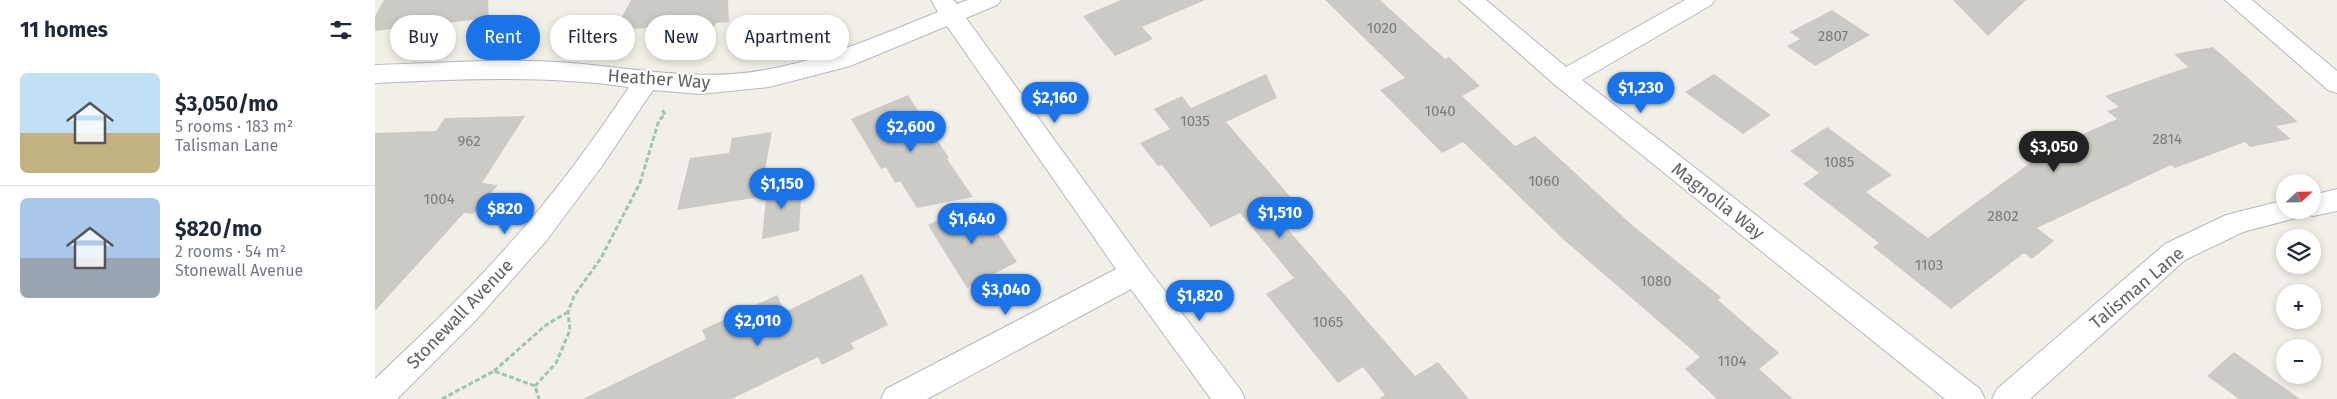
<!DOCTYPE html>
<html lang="en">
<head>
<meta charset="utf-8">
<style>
  body { margin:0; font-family:"Fira Sans",sans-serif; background:#f2f2f3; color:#1f2937; height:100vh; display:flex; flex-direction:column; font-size:19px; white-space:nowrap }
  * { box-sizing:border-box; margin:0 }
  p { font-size:16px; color:#747a83 }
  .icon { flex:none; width:28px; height:28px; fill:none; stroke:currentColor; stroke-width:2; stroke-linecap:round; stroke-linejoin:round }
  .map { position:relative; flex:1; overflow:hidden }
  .side { display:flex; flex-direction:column; background:#fff; width:375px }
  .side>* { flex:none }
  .top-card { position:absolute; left:15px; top:15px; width:475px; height:45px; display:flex; gap:10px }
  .needle { width:32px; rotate:68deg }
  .tools { position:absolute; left:1901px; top:174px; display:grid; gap:10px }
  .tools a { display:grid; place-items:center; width:45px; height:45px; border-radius:50%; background:#fff; box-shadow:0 2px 8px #0003; font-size:25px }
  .price { position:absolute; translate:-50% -42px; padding:0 11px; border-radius:18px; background:#1a73e8; color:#fff; font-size:16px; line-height:32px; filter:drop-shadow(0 1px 2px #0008) }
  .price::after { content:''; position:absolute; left:50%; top:30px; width:15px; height:11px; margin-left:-8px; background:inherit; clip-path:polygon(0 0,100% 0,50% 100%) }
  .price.selected { background:#222; color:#fff }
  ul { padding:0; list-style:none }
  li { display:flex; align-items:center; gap:15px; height:125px; padding:0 20px }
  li+li { border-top:1px solid #e0e1e3 }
  li span { display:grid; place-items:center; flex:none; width:140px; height:100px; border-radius:8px; color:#555 }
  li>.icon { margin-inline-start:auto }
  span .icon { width:60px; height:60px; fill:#fffc; stroke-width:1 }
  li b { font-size:21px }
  h2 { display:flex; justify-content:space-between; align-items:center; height:60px; padding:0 20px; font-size:21px }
  .chip { padding:0 18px; border-radius:22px; background:#fff; box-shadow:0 2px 8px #0003; font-size:18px; line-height:45px }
  .chip.selected { background:#1a73e8; color:#fff }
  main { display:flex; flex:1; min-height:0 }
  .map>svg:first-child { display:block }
  .building { fill:#cccac5 }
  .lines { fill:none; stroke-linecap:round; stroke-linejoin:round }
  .street-casing { stroke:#b5b8bc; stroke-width:2 }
  .secondary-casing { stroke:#b6babf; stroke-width:2 }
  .path { stroke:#9cc7a9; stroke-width:3; stroke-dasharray:5 2.5; stroke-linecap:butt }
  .street { fill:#fff; fill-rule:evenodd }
  .secondary { fill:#fff; fill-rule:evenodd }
  .labels { text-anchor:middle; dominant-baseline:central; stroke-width:4; stroke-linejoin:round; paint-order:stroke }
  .number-label { font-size:15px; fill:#7a7d7f }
  .street-label { font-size:18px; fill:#5f6368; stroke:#fff }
</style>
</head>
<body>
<main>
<section class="side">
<h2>11 homes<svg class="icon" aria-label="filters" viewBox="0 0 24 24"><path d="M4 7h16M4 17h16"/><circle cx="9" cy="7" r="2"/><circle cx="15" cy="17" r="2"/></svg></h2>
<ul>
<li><span style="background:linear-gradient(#bfe0f5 60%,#c2b280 0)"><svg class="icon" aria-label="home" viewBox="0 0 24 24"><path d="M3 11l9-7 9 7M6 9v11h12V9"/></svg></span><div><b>$3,050/mo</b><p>5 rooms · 183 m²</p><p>Talisman Lane</p></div></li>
<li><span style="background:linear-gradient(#a9c7e8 60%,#9aa5b1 0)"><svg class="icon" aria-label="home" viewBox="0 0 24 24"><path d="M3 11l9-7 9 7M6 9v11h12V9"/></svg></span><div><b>$820/mo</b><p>2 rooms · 54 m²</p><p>Stonewall Avenue</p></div></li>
</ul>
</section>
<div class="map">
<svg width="1962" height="399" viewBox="0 0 1962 399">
  <rect width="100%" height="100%" fill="#f1efe8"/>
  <path class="building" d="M9,0H113L114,18L0,31V16Z
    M256,0H353L354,22L341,23L337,31L284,34L288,27L240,30Z
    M746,0H830L767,27L778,39L740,56L708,16Z
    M950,0H1005L1070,59L1074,57L1105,86L1087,96L1140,146L1160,136L1257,225L1346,297L1343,300L1404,353L1384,369L1418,399H1342L1310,369L1325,357L1189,240L1088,142L1067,153L1005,90L1030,78Z
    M1578,0H1651L1613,36Z
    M1457,10L1495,35L1440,66L1412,46L1425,39L1415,32Z
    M1838,47L1923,122L1901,126L1916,139L1875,147L1870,142L1800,168L1796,165L1662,228L1679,241L1657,259L1649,253L1576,309L1498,247L1504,243L1428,184L1444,173L1415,151L1452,127L1517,175L1491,192L1553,238L1674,149L1742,119L1732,111L1744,107L1730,96L1813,67L1799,54Z
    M891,74L902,98L851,122L930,214L909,225L1040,376L1063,362L1094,399H1003L1010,395L988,367L963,383L891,294L919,278L865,213L836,227L787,165L783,166L765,143L795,129L779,109L807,96L816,108Z
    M1339,74L1396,115L1368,134L1310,92Z
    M533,95L574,158L572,159L598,197L542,208L525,181L520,183L511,167L506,169L476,119Z
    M150,116L107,183L123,185L98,214L89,213L0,311V133L61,131L70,118Z
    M397,132L385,197L302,210L315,158L354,153L357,138Z
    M427,182L424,231L387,239L392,188Z
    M602,202L642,262L592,288L553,225Z
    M487,274L513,325L476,343L479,349L447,365L443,357L357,399H208L331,339L327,330L402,295L410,312Z
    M1859,352L1925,399H1864L1832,376Z"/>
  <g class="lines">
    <g class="street-casing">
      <path id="street" d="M556,0H578L582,4L593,0H626L622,5L591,18L770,265L865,389L870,399H836L756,289L552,399H506L511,389L741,269L572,26L475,66L394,87L325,94L278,90L227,166L171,241L101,320L22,399H0V379C44,337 88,296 129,250C175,200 216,144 254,87C169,75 85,79 0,83V65C69,63 139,57 207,64C272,70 330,82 395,69C454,58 508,34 563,12Z
        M1084,0H1111L1191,67L1310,0H1340L1336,5L1207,80L1605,389L1610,399H1570L1180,85Z
        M1962,189V211L1938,216L1928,213L1927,210H1938V195Z
        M1910,200V210H1925L1921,218L1868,232L1810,260L1655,399H1617L1622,389L1790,244L1851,215Z"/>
    </g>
    <g class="secondary-casing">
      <path id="secondary" d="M1850,0H1877L1962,71V93L1953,90Z"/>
    </g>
    <path class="path" d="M119,371L171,325L193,312
      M160,386L181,363L195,330L193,312L199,296L226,258L265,183L284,120L290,115L287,109
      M67,399L119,371L160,386L164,399"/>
    <use href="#street" class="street"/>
    <use href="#secondary" class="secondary"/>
  </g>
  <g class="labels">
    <g class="number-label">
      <text x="1007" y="28">1020</text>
      <text x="1458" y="36">2807</text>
      <text x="1065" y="111">1040</text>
      <text x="820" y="121">1035</text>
      <text x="1792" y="139">2814</text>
      <text x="94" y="141">962</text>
      <text x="1464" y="162">1085</text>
      <text x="1169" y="181">1060</text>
      <text x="64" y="199">1004</text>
      <text x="1628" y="216">2802</text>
      <text x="1554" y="265">1103</text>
      <text x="1281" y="281">1080</text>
      <text x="953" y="322">1065</text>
      <text x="1357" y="361">1104</text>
    </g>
    <g class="street-label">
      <text transform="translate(284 79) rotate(4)">Heather Way</text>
      <text transform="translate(1343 201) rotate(38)">Magnolia Way</text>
      <text transform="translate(1762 288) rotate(-40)">Talisman Lane</text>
      <text transform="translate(85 314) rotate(-46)">Stonewall Avenue</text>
    </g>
  </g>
</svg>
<div class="tools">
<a><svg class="needle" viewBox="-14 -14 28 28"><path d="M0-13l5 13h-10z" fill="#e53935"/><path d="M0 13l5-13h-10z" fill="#747a83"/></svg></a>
<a><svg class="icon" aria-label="layers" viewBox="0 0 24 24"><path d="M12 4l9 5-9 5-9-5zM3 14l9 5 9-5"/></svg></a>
<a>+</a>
<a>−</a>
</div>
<b class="price" style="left:1266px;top:114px">$1,230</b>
<b class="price" style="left:680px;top:124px">$2,160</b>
<b class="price" style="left:536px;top:153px">$2,600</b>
<b class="price selected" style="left:1679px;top:173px">$3,050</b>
<b class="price" style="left:407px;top:210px">$1,150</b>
<b class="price" style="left:130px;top:235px">$820</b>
<b class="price" style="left:905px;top:239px">$1,510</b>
<b class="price" style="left:597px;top:245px">$1,640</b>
<b class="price" style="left:631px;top:316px">$3,040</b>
<b class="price" style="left:825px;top:322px">$1,820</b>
<b class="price" style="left:383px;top:347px">$2,010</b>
<div class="top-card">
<a class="chip">Buy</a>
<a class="chip selected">Rent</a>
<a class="chip">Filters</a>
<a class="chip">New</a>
<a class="chip">Apartment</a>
</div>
</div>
</main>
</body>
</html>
